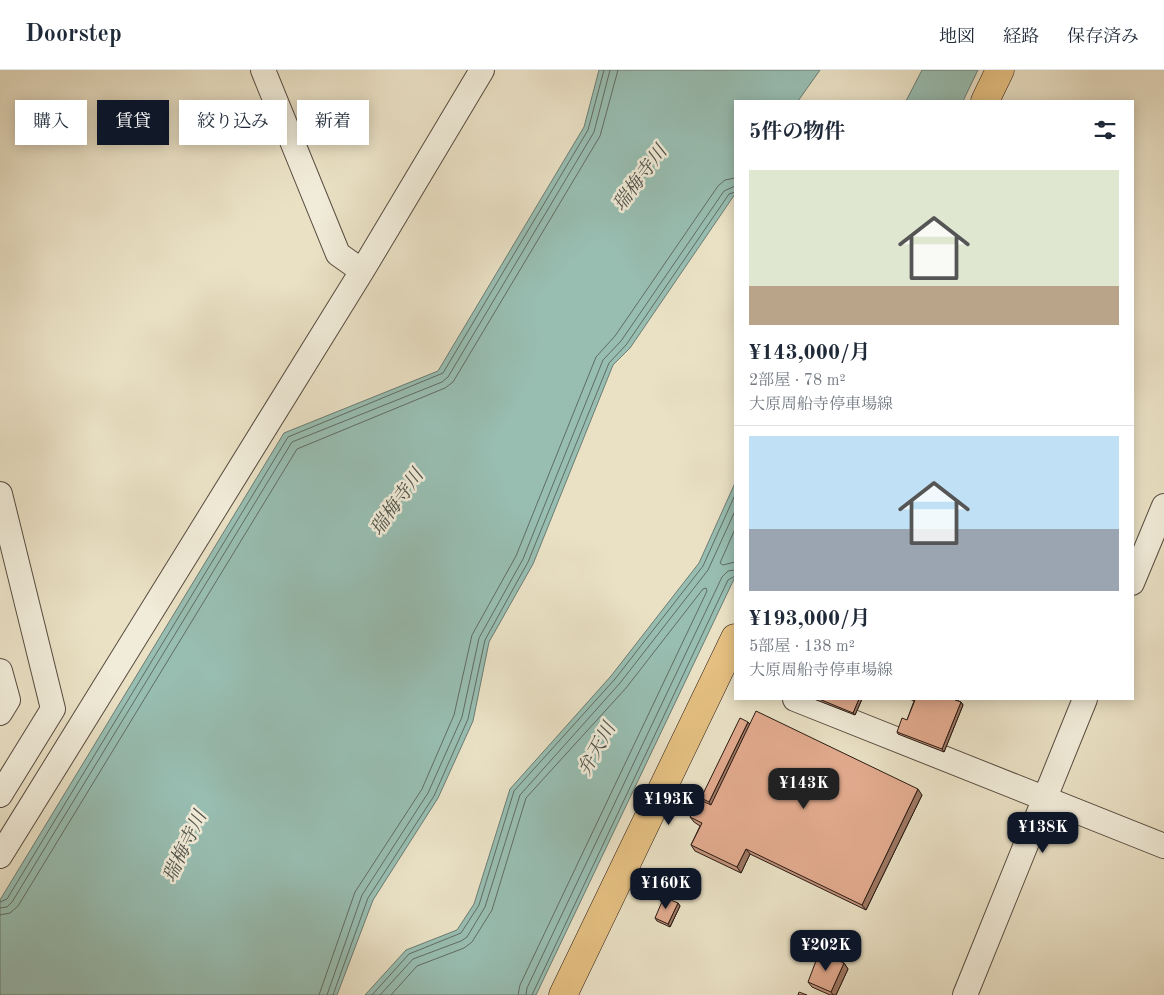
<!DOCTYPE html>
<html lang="ja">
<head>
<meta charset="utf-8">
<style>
  body { margin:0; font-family:"Old Standard TT","Noto Serif JP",serif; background:#f2f2f3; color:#1f2937; height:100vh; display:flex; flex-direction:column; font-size:19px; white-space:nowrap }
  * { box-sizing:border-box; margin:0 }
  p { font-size:16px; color:#747a83 }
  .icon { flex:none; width:28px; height:28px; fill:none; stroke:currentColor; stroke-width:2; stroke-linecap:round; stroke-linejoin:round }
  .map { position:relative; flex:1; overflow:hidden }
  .details { position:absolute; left:734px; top:30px; width:400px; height:600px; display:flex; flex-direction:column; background:#fff; border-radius:0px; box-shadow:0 2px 12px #0003 }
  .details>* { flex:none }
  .banner { position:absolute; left:15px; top:30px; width:475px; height:45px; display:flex; gap:10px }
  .price { position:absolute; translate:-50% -42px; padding:0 11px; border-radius:10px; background:#111827; color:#fff; font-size:16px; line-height:32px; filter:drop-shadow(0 1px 2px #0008) }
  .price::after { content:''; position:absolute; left:50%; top:30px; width:15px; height:11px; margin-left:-8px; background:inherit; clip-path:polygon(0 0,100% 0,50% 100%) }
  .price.selected { background:#222; color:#fff }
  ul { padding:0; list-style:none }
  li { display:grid; align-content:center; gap:10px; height:265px; padding:0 15px }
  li+li { border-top:1px solid #e0e1e3 }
  li span { display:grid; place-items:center; height:155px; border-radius:0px; color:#555 }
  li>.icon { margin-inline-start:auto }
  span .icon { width:90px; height:90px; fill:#fffc; stroke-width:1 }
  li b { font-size:21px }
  h2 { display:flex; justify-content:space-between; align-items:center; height:60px; padding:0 15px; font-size:21px }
  .pill { padding:0 18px; border-radius:0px; background:#fff; box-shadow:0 2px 12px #0003; font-size:18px; line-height:45px }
  .pill.selected { background:#111827; color:#fff }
  header { display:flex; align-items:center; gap:30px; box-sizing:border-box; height:70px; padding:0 25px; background:#fff; border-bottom:1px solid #e0e1e3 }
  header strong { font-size:24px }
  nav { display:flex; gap:28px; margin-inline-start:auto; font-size:18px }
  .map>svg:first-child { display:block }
  .water { fill:#98beb2; stroke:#6b7c73 }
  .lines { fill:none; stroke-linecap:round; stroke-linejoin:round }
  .shore { stroke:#606c63; stroke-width:1 }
  .minor-casing { stroke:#584c40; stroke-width:26 }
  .major-casing { stroke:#281a14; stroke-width:29 }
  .minor { stroke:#f1ecd9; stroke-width:24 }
  .major { stroke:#e5c082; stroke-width:28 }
  .wall { fill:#c2927a; stroke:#281a14 }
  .shaded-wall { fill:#9e7763; stroke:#281a14 }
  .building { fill:#e2aa8e; stroke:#281a14 }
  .labels { text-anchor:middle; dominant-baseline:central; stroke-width:5; stroke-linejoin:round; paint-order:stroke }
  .water-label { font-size:19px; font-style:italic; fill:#4f534b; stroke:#f1ecd9 }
</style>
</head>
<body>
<header>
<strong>Doorstep</strong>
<nav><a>地図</a><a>経路</a><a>保存済み</a></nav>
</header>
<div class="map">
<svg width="1164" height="925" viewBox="0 0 1164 925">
  <rect width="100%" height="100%" fill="#eae1c5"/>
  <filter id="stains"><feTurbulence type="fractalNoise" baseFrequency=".004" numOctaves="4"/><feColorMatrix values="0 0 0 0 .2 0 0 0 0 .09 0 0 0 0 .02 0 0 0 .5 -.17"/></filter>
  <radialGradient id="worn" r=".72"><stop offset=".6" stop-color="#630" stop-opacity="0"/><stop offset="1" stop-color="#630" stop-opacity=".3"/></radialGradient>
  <path class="water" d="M599,0H820L798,31H735V124L630,278L613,295L533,494L489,572L473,651L438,728L373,830L337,925H0V830L284,363L438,301L584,57Z
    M922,0H978L963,31H906Z
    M735,413V507L536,925H365L406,880L457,860L474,834L510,719L611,606L699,493Z"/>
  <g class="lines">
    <path class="shore" d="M735,459L720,493L723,495L735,492
      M0,832L7,829L288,367L443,303L588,60L604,0
      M0,838L7,837L12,832L292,372L442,312L448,307L594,62L610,0
      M0,845L10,843L18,836L297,379L445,318L453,312L600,66L618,0
      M319,925L355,822L422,719L454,645L472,565L516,486L596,287L615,266L718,116L725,110L735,108
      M327,925L362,825L428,723L462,647L479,568L523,489L603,290L621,271L724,121L735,116
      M333,925L368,828L434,726L468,649L485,570L528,492L609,293L626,275L729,124L735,122
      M372,925L409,884L461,863L479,835L514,721L615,609L703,496L735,425
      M380,925L413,889L461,871L467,867L485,837L520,725L620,613L708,500L735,441
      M391,925L417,896L464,878L472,872L492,840L526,728L626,618L703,519L706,518L707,521L520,915L518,925
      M526,925L527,918L722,507L728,501L735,500
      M532,925L728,510L735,506"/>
    <g class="minor-casing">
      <path id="minor" d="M263,0L338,184L362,201
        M0,424L53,639L0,725
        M1132,513L1164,436
        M0,601L8,630L0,643
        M795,629L1164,776
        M0,786L362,201L482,0
        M965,925L1085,629"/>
    </g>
    <g class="major-casing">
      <path id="major" d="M985,31L1000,0
        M563,925L735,568"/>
    </g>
    <use href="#minor" class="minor"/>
    <use href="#major" class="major"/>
  </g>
  <path class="wall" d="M814,629H862L855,645Z
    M910,629H959L958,631L961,632L963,635L944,682L898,664L897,662L907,650L914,631Z
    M748,652L750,654L922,725L866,840L750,784L741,803L695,781L691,775L700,756L694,752L690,747L702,731L701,728Z
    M678,833L680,836L670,857L657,851L655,848Z
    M844,893L848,899L836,925H830L812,917L808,912Z"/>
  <path class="shaded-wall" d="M859,629H862L855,645L853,643Z
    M961,632L963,635L944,682L942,679Z
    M748,652L752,657L713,738L709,732Z
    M918,719L922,725L866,840L862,835Z
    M746,779L750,784L741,803L737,797Z
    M678,833L680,836L670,857L668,854Z
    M844,893L848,899L836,925H833L831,922Z"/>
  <path class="building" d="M819,629H859L853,643Z
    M913,629H956L955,630L961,632L942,679L897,662L902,648L907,650L915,630Z
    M756,641L918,719L862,835L746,779L737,797L691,775L702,753L690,747L698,729L711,735Z
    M740,648L748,652L709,732L701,728Z
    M664,827L678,833L668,854L655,848Z
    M819,883L844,893L831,922L808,912Z
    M799,922L807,925H798Z"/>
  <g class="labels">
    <g class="water-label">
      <text transform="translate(641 109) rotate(-53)">瑞梅寺川</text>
      <text transform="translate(398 433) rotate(-54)">瑞梅寺川</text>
      <text transform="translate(598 680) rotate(-61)">弁天川</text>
      <text transform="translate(186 777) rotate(-64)">瑞梅寺川</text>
    </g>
  </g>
  <rect width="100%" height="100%" filter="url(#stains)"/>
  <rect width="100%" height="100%" fill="url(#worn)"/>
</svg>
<b class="price selected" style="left:804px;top:740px">¥143K</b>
<b class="price" style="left:669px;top:756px">¥193K</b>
<b class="price" style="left:1043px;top:784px">¥138K</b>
<b class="price" style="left:666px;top:840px">¥160K</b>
<b class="price" style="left:826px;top:902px">¥202K</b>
<div class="banner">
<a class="pill">購入</a>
<a class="pill selected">賃貸</a>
<a class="pill">絞り込み</a>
<a class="pill">新着</a>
</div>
<section class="details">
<h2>5件の物件<svg class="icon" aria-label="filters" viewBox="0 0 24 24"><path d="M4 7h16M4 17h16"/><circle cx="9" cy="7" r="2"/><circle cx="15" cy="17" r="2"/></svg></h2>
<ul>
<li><span style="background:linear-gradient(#dfe7d0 75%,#b9a48a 0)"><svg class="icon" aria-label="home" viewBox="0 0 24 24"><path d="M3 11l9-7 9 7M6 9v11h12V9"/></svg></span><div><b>¥143,000/月</b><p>2部屋 · 78 m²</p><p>大原周船寺停車場線</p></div></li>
<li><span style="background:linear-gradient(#bfe0f5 60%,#9aa5b1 0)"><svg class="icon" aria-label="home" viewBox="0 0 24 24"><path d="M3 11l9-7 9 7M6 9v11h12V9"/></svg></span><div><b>¥193,000/月</b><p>5部屋 · 138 m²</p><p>大原周船寺停車場線</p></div></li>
</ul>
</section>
</div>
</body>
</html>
